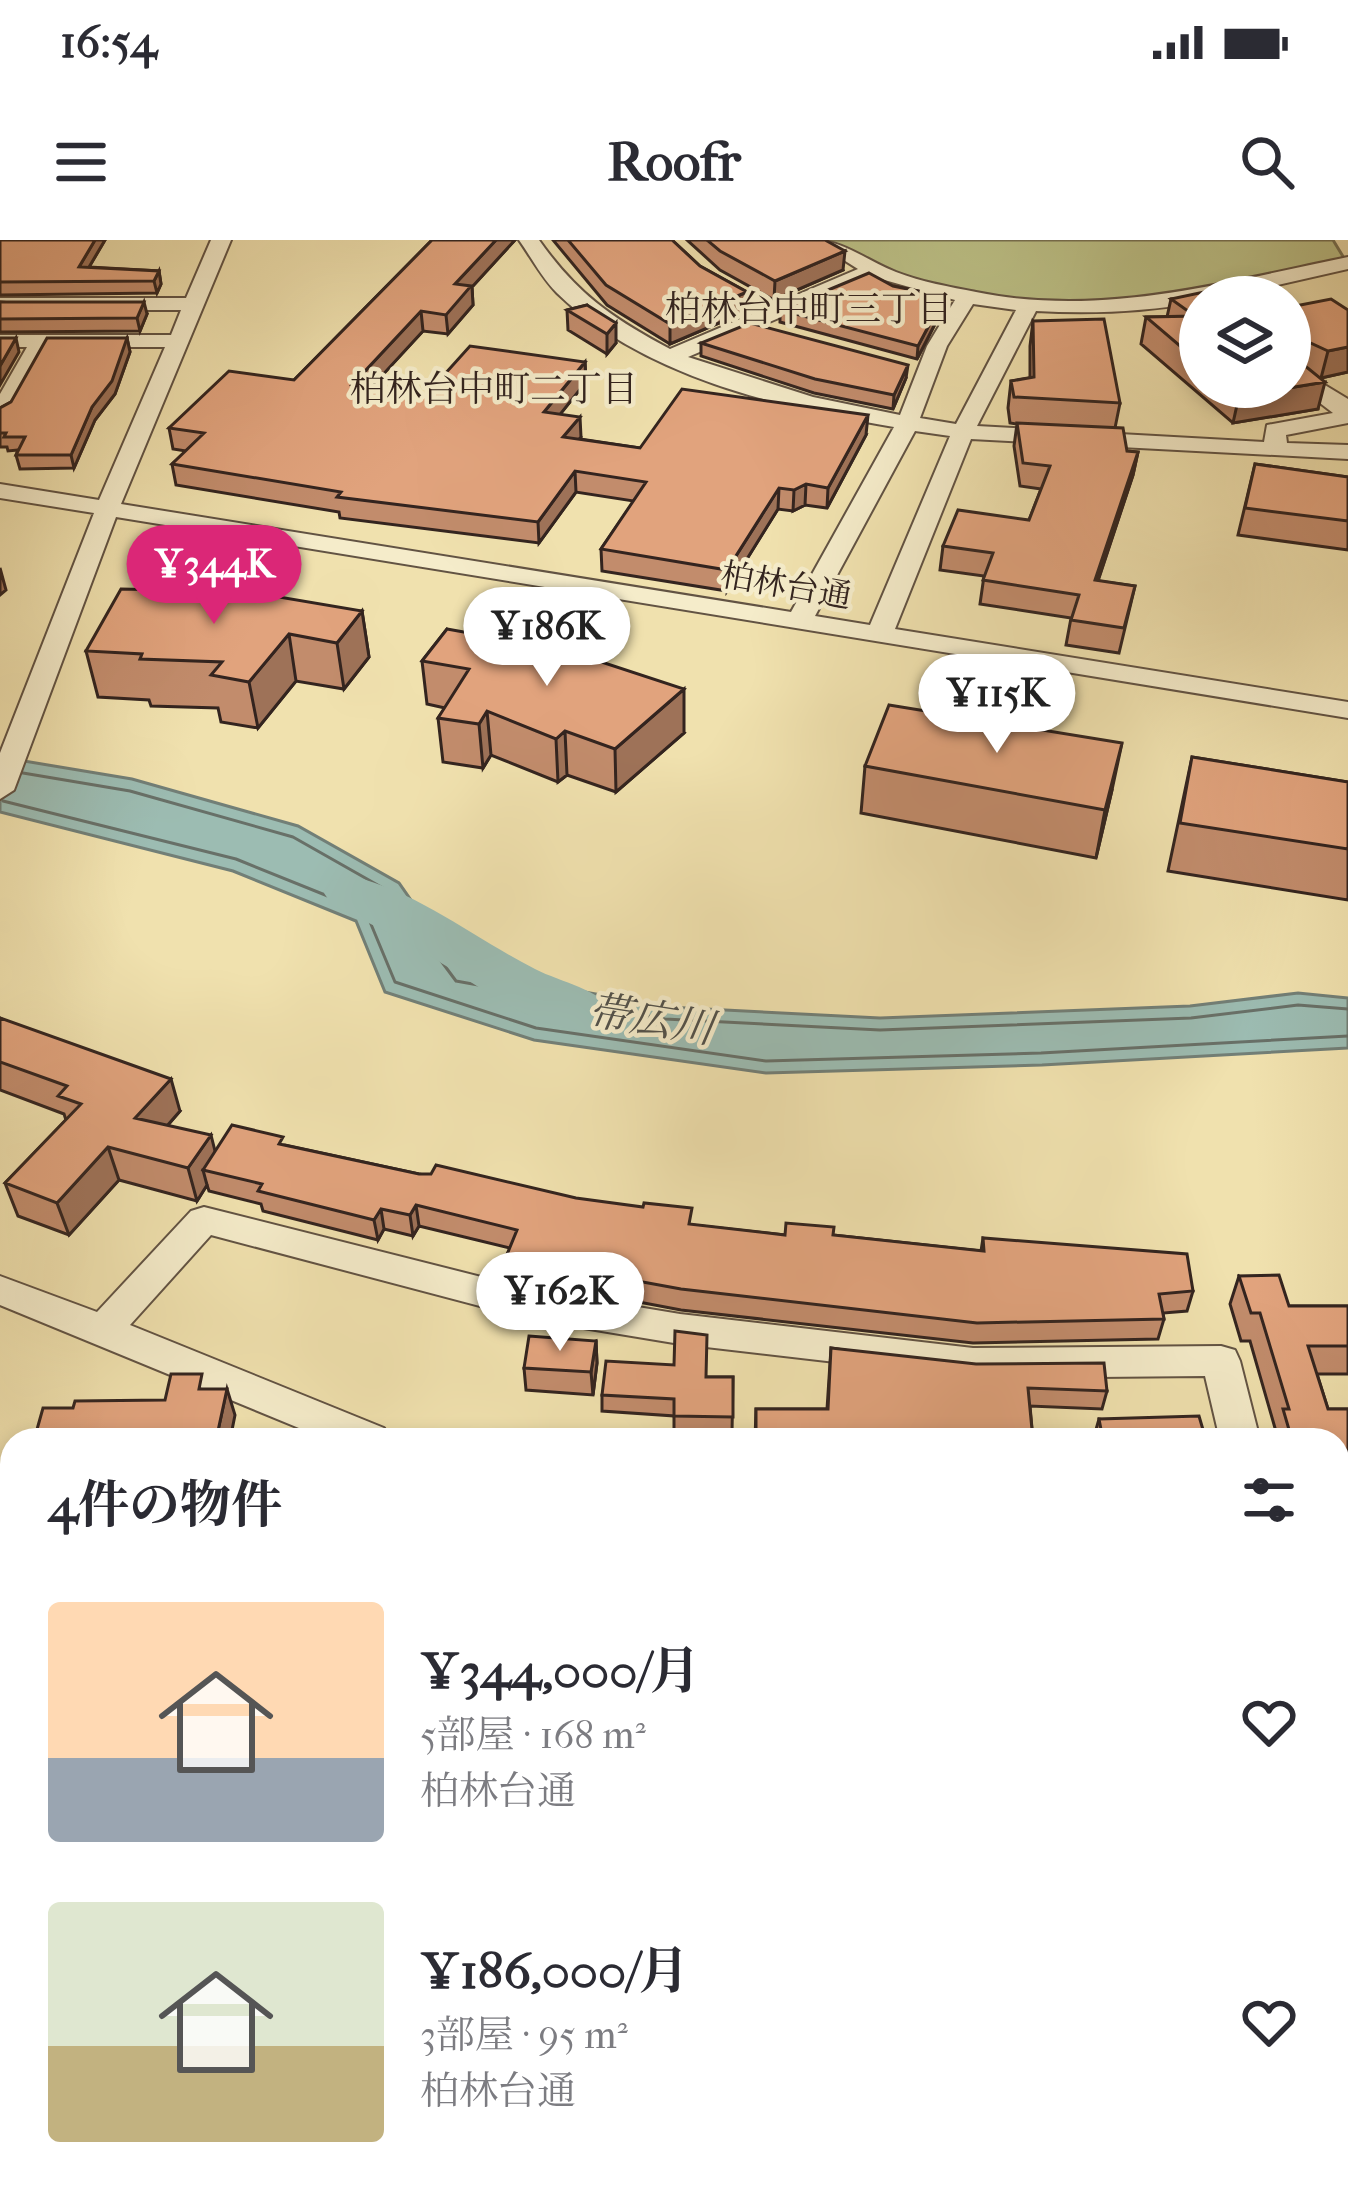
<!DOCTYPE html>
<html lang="ja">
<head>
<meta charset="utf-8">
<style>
  body { margin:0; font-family:"IM FELL French Canon","Noto Serif JP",serif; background:#f7f7f7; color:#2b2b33; height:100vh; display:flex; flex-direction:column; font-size:45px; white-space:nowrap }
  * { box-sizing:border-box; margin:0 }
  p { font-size:39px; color:#7c7c81 }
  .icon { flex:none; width:66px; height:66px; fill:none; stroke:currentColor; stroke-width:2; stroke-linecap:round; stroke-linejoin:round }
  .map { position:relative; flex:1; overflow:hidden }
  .side { position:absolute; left:0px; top:1188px; width:1350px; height:768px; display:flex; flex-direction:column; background:#fff; border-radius:36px 36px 0 0; box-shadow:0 6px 18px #0003 }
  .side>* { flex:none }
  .tools { position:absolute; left:1179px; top:36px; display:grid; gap:24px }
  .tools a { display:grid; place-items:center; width:132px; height:132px; border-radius:50%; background:#fff; box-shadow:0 6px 18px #0003; font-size:60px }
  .price { position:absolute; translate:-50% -102px; padding:0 27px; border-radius:42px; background:#fff; color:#222; font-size:39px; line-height:78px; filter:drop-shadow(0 3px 6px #0008) }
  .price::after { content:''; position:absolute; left:50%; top:72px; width:36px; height:27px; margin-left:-18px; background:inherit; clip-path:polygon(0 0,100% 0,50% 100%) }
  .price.current { background:#db2777; color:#fff }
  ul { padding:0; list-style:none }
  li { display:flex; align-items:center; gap:36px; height:300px; padding:0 48px }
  li span { display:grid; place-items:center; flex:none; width:336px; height:240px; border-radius:12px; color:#555 }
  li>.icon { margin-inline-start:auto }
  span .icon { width:144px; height:144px; fill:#fffc; stroke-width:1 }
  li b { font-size:51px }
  h2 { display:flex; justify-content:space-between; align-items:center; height:144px; padding:0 48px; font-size:51px }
  .status { display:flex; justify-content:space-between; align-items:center; height:84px; padding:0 60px; background:#fff; direction:ltr }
  .status svg { height:33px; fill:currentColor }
  header { display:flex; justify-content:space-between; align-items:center; height:156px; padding:0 48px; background:#fff; font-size:54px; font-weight:700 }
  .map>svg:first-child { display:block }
  .green { fill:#bdc288; stroke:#787354; stroke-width:3 }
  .water { fill:#9cbcb2; stroke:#727f77; stroke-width:3 }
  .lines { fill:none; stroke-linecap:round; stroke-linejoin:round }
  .shore { stroke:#687068; stroke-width:3 }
  .river { fill:#9cbcb2; fill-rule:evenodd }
  .minor-casing { stroke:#625343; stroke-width:4 }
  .minor { fill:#f5ecca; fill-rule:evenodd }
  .wall { fill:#c28c6c; stroke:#33241f; stroke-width:3 }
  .shaded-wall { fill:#9e7258; stroke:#33241f; stroke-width:3 }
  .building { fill:#e1a37d; stroke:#33241f; stroke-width:3 }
  .labels { text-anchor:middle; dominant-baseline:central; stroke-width:9; stroke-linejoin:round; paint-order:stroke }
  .far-street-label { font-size:33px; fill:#33241f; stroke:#f5ecca }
  .far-neighbourhood-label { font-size:36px; fill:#33241f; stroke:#f5ecca }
  .water-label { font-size:42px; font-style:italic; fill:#52524b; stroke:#f5ecca }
</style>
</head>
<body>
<div class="status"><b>16:54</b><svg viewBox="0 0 49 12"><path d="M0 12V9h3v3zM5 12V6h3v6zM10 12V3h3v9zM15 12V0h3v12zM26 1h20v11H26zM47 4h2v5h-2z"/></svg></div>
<header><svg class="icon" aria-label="menu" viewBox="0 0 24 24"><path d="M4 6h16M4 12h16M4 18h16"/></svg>Roofr<svg class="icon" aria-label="search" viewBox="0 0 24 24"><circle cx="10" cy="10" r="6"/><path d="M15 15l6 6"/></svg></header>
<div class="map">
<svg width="1348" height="1956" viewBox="0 0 1348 1956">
  <rect width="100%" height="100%" fill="#f0e1ae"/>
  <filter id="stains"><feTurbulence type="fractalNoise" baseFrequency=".00167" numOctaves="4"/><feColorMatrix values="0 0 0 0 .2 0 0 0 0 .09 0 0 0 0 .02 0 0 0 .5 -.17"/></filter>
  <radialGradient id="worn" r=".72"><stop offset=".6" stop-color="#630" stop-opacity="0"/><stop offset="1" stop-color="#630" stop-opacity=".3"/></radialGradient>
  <path class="green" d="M822,0H1333L1347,23L1184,58L1030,63L916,45Z"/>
  <path class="water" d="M0,517L132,539L298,586L399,643L459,729L667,767L880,778L1190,766L1298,753L1348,758V808L1042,825L766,833L534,800L385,752L356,681L233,631L0,572Z"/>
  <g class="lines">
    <path class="shore" d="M23,533L130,551L293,597L390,652L456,741L665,779L880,790L1191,778L1298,765L1348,769
      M3,561L236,619L360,669L368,677L395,742L536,788L766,821L1041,813L1348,796"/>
    <path class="river" d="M352,636C420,653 474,698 535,729C562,743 599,748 615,774L606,788C547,805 466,735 415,707C389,692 360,679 332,665L324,653L332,641Z"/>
    <g class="minor-casing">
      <path id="minor" d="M211,0H231L121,264L791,372L894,187C780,168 642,136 557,53C542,38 531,17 519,0H539C577,54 612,78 670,109L858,29L812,0C844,0 867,21 896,32C922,42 950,47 976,52C1103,78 1224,42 1348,17V29L1225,57H1200V62C1145,72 1091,74 1036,71L977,186L1264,202L1267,185L1333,173L1290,140V124L1348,159V183L1286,195L1287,203L1348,205V219L971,199L895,389L1348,462V478L116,277L14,550L0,559V513L94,273L0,258V244L99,260L165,107H48L11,173L0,180V154L27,107H0V95H171L181,70H0V58H186ZM874,37L955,60L927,106L900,175L813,157L688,117ZM973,64L1016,70L956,184L920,178L947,106ZM915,191L950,196L870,385L815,376Z
        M204,967L529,1049L680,1074L973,1108L1221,1106L1235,1110L1240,1121L1260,1200H1220L1205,1136L973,1138L680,1104L529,1079L211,995L130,1085L384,1188L390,1200H328L0,1065V1036L97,1072L191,971Z
        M0,1442H12V1482H0Z
        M1338,1444H1348V1484H1338Z
        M0,1807H12V1857H0Z
        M1338,1820L1348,1821V1873L1338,1872Z
        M966,1944H1018L1020,1956H968Z"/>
    </g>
    <use href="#minor" class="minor"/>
  </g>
  <path class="wall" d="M0,0H105L89,27L159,31L161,44L157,53L0,55Z
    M432,0H515L472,47L473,65L448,94L423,91L371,147L426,155L585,122L586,142L560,174L581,197L580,199L640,208L866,195L827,268L805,265L793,271L778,269L727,351L602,331L601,309L634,261L576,252L539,303L340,278L339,272L176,245L172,224L186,211L173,209L169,188L294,140Z
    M553,0H672L700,26L747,52V71L670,104L607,65Z
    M687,0H825L843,30L774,60L720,30Z
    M893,46L937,55L936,67L933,69L937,70L936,82L917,119L780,82V70Z
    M1200,57V147H1290V67L1348,70V132L1321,138L1318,169L1233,183L1141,104L1146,77H1167L1171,59Z
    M0,62L147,74L140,91L0,92Z
    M587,65L616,103L607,114L568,90L567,70Z
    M1033,81L1120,163L1115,188L1127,211L1138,212L1133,235L1098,341L1135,346L1119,413L1066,405L1071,378L980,364L984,336L940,330L943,306L1029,280L1041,249L1020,246L1014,206L1017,184L1010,183L1008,168L1011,141L1030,138V106Z
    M127,98L130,112L115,154L95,180L74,228L20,229L16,215L18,210L8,211L7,207H0V168Z
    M701,103L906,138L893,169L814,153L701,116Z
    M1255,224L1348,237V310L1238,295Z
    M362,371L369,417L344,449L296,441L258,488L221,482L218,468L151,466L149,460L98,457L86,411Z
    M447,389L684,493L616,552L567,535L558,542L491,515L483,528L443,522L438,478L445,468L427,464L422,421Z
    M1192,517L1348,542V660L1168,631Z
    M865,526L1112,550L1096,618L861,573Z
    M0,778L180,871L168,885L215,911L285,905L419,934L692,985L785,995H833L981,1011L983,998L1193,1051L1187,1071L1163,1073L1164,1079L1158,1099L973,1103L681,1070L533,1042L508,1037L506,1017L510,1008L419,986L413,996L384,989L378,1000L263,971L261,964L209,951L207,945L197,961L119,940L69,995L18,976L5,943L66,880L64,874L0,850Z
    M1239,1036L1289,1066H1348V1134H1317L1328,1169H1348V1327H1338V1200H1273L1272,1196L1275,1188L1250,1101H1241L1230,1064Z
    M596,1101L597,1123L593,1155L526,1150L524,1128Z
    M831,1108L1107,1151L1102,1169L1030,1166L1033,1200H755L756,1169H827Z
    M706,1137H733L732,1193L674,1192V1176L602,1171V1155Z
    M1099,1179L1206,1200H1093Z
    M0,1227H12V1368H0Z
    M0,1488H12V1611L0,1610Z
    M1338,1535H1348V1777L1338,1776Z
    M0,1651L12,1652V1764L5,1755H0Z
    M1056,1944H1338L1348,1956H1058Z"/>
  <path class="shaded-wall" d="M95,0H105L82,39L79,27Z
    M496,0H515L472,47L473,65L448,94L446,75L455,44Z
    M845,11L843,30L774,60L775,41Z
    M159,31L161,44L157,53L154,41Z
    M747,52V71L670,104V84Z
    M937,55L936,67L923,80L924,68Z
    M144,62L147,74L140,91L137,78Z
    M937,70L936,82L917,119L918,106Z
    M421,71L423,91L355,165L352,145Z
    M616,83V103L607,114V94Z
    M16,98L19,112L0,145V126Z
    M127,98L130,112L115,154L95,180L74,228L71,215L92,167Z
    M1348,107V132L1321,138L1328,111Z
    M585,122L586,142L546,192L544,172Z
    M908,125L906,138L893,169L894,155Z
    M1325,142L1318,169L1233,183L1239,156Z
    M868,175L866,195L827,268L828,248Z
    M580,177L581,197L564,217L563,197Z
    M1138,212L1133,235L1090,364L1095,340Z
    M575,231L576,252L539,303L538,282Z
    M806,244L805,265L793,271L794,250Z
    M779,248L778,269L727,351V330Z
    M0,328L6,350L0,355Z
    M362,371L369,417L344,449L337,403Z
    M289,394L296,441L258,488L249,442Z
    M684,449V493L616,552L615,509Z
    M487,471L491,515L483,528L479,484Z
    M565,491L567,535L558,542L556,499Z
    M1122,503L1112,550L1096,618L1105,570Z
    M171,839L180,871L145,911L135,878Z
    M211,895L219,927L203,930L207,945L197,961L188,928Z
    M108,907L119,940L69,995L57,963Z
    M416,965L419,986L413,996L410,975Z
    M381,969L384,989L378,1000L374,980Z
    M596,1101L597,1123L593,1155L591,1132Z
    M227,1149L235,1175L230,1200H216Z
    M190,1944H206L203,1956H188Z
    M390,1944H399L398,1956H389Z"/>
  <path class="building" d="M0,0H95L79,27L159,31L154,41L0,42Z
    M432,0H496L455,44L471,46L446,75L421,71L352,145L426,155L470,106L585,122L544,172L580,177L563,197L640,208L682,149L868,175L828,248L806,244L794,250L779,248L727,330L601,309L646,242L575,231L538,282L337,257L341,252L172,224L204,193L169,188L229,131L294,140Z
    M568,0H672L700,26L747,52L670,84L606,45Z
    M707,0H825L845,11L775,41L720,11Z
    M869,33L893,46L937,55L924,68L937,70L918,106L780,70Z
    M1237,45L1257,57H1200V123L1146,77L1195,76L1171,59Z
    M1331,59L1348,70V107L1328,111L1293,95L1294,117L1325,142L1239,156L1228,147H1290V67Z
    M0,62H144L137,78L0,79Z
    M587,65L616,83L607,94L567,70Z
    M1104,79L1120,163L1014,157L1011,141L1034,137L1033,81Z
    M750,83L908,125L894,155L815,139L701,103Z
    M0,98H16L0,126Z
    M47,98H127L112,141L92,167L71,215H16L25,197H4L6,193H0V168L11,162Z
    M1017,183L1123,188L1127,211L1138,212L1095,340L1135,346L1124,388L1071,380L1079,355L983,340L993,313L943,306L958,270L1029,280L1050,226L1023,223Z
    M1255,224L1348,237V281L1245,268Z
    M121,349L250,352L362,371L337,403L289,394L249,442L211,435L222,422L140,419L142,414L86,411Z
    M447,389L565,410L684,449L615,509L565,491L556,499L487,471L479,484L438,478L469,429L422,421Z
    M889,465L1122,503L1105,570L865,526Z
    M1192,517L1348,542V609L1180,583Z
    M0,778L171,839L135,878L211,895L188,928L108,907L57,963L5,943L81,864L58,856L67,846L0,822Z
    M232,885L283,897L279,904L419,934H431L436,925L576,958L643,967L644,963L692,968L689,984L785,995L786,983L834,987L833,995L984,1011L983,998L1187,1014L1193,1051L1159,1054L1164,1079L977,1083L681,1049L506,1017L517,990L416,965L410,975L381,969L374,980L258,951L262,944L203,930Z
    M1279,1035L1289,1066H1348V1106H1308L1328,1169H1348V1300H1338V1200H1292L1283,1169H1289L1260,1073H1251L1239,1036Z
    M675,1091L707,1095L706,1137H733V1177L674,1176V1159L602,1155L606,1121L674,1125Z
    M529,1096L596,1101L591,1132L524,1128Z
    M831,1108L976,1124L1104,1123L1107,1151L1028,1148L1033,1200H756V1169H828Z
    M171,1134H202L199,1149H227L216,1200H34L43,1168H73L75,1161L165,1160Z
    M1199,1176L1206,1200H1103L1099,1179Z
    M0,1227H12V1343H0Z
    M0,1488H12V1593H0Z
    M1338,1535H1348V1758L1338,1757Z
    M0,1651L12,1652L10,1663H12V1749L0,1748L2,1739H0Z
    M1338,1864L1348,1865V1956H1072L1071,1944H1338Z
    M97,1944H190L188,1956H14L16,1946L96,1947Z
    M298,1944H390L389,1956H296Z
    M716,1944H931L932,1956H716Z"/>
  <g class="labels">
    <g class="far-street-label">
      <text transform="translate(786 346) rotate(10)">柏林台通</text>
    </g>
    <g class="far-neighbourhood-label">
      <text x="809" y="69">柏林台中町三丁目</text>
      <text x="494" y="149">柏林台中町二丁目</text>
    </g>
    <g class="water-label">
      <text transform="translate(651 780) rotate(9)">帯広川</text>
    </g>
  </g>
  <rect width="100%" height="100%" filter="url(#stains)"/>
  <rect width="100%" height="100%" fill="url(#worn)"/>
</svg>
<div class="tools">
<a><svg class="icon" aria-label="layers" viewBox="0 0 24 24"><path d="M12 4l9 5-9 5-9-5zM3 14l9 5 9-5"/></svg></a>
</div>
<b class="price current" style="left:214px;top:387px">¥344K</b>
<b class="price" style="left:547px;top:449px">¥186K</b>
<b class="price" style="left:997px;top:516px">¥115K</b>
<b class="price" style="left:560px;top:1114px">¥162K</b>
<section class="side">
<h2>4件の物件<svg class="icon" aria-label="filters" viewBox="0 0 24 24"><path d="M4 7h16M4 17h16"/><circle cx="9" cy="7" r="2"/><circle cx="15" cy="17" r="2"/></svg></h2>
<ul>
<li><span style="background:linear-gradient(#ffd9b3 65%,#9aa5b1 0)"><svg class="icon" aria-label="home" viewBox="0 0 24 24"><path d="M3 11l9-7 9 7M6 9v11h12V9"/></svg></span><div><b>¥344,000/月</b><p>5部屋 · 168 m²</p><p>柏林台通</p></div><svg class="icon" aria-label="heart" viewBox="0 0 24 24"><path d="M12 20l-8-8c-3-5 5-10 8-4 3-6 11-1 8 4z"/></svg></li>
<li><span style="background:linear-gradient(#dfe7d0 60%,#c2b280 0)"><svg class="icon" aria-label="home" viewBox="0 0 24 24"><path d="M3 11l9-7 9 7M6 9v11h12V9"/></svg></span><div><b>¥186,000/月</b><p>3部屋 · 95 m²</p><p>柏林台通</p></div><svg class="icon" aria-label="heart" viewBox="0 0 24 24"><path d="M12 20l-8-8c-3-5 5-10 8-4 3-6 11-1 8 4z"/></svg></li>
</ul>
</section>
</div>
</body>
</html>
